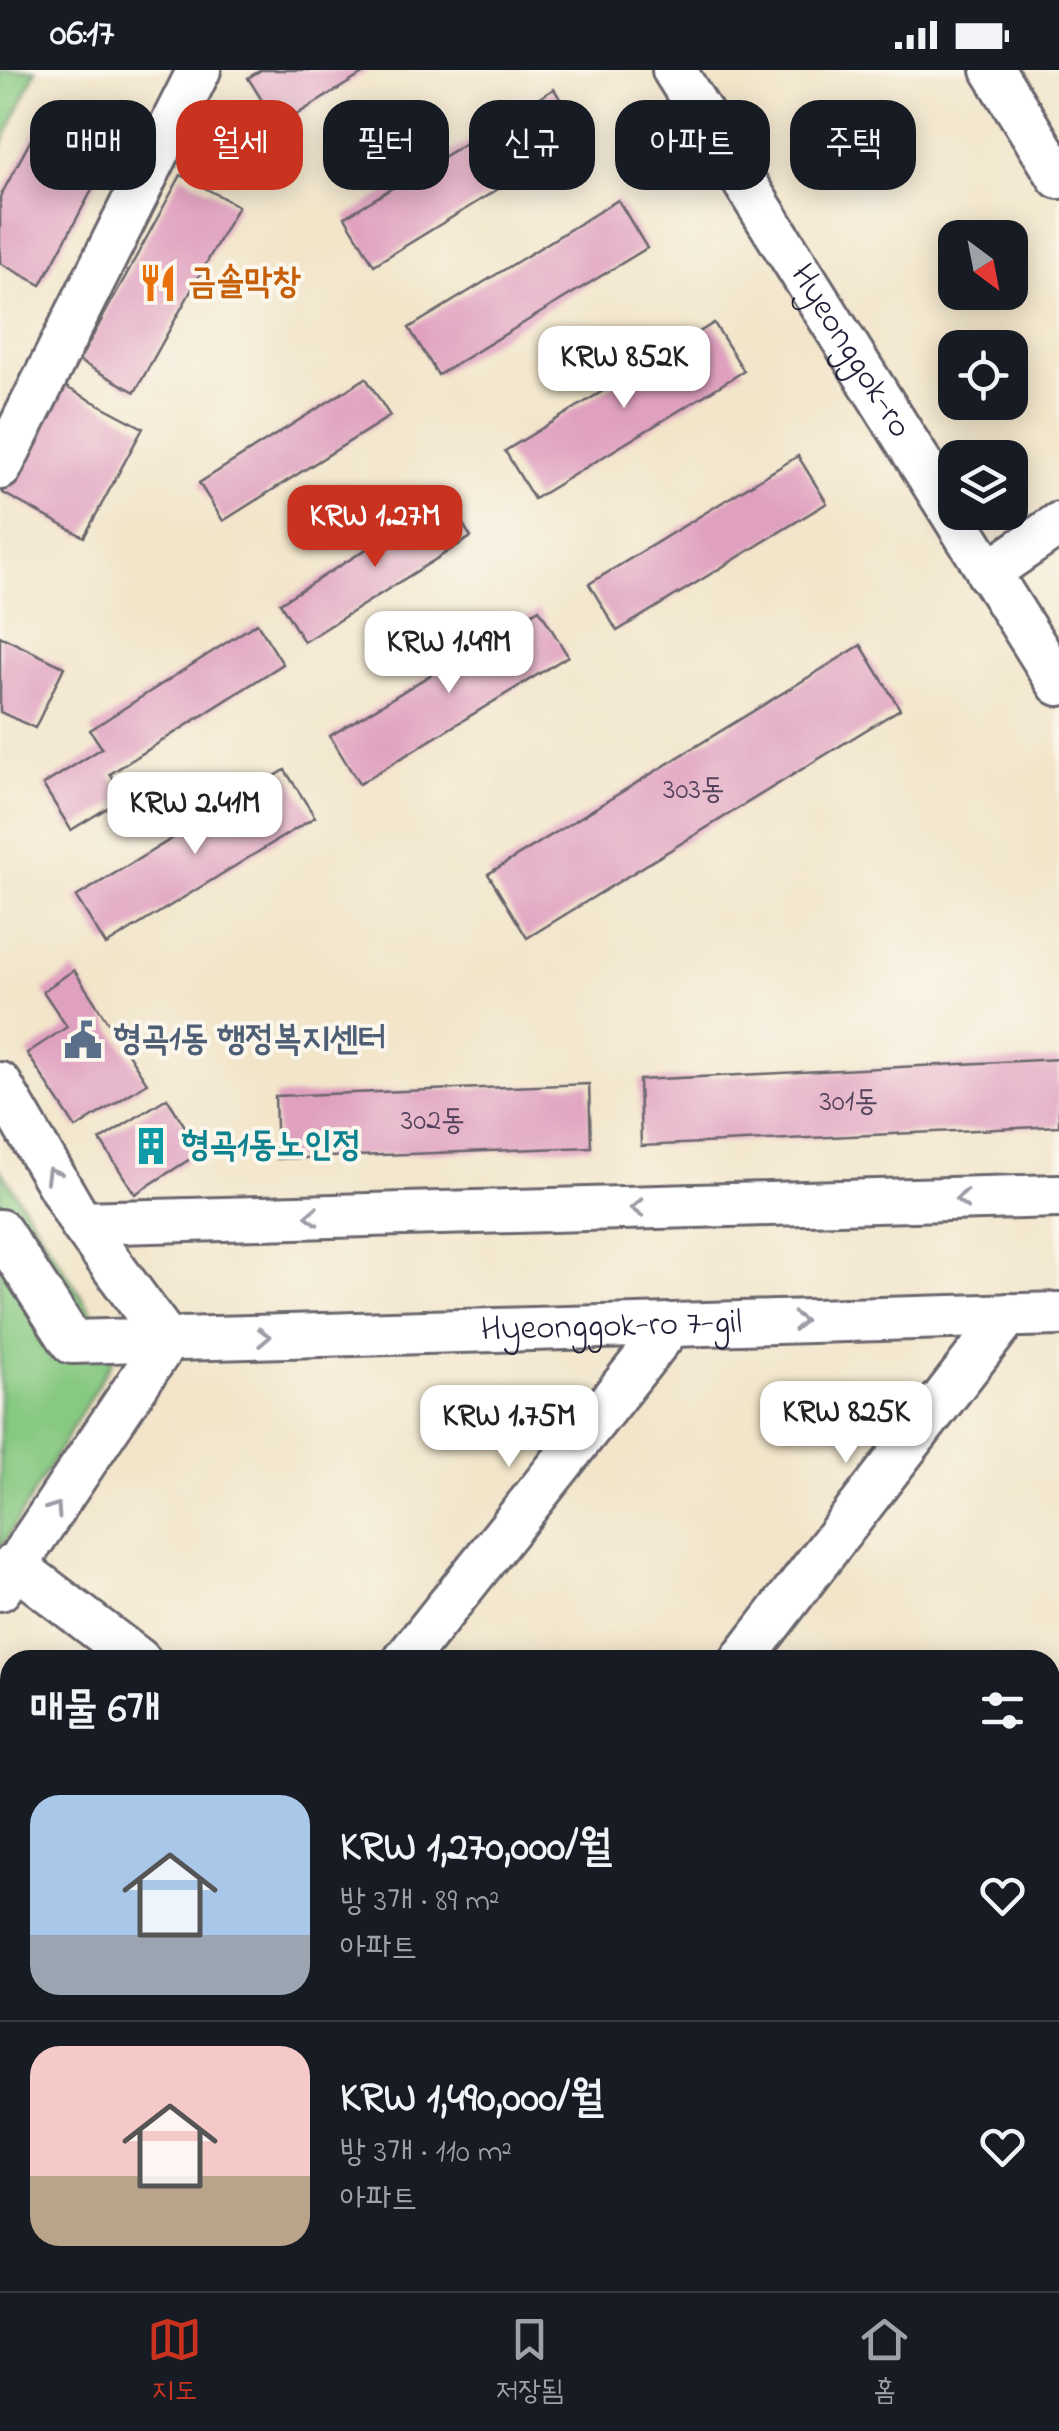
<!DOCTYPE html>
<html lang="ko">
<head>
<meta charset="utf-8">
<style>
  body { margin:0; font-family:"Indie Flower","Poor Story",sans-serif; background:#242831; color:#f1f3f6; height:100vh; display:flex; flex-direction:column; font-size:38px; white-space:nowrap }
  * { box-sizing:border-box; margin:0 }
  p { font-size:32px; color:#9ea1a6 }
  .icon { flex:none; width:55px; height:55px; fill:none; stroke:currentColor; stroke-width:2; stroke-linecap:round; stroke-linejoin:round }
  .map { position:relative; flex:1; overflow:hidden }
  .sheet { position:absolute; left:0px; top:1580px; width:1060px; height:642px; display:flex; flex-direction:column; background:#171b24; border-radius:30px 30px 0 0; box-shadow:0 5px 25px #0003 }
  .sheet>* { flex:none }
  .hud { position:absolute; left:30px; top:30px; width:1000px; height:90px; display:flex; gap:20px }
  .needle { width:65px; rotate:148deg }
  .tools { position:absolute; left:938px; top:150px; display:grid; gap:20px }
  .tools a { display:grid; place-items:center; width:90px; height:90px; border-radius:20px; background:#171b24; box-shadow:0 5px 25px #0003; font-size:50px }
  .price { position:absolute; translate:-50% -85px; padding:0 22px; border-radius:20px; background:#fff; color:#222; font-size:32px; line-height:65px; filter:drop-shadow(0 2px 5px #0008) }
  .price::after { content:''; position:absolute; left:50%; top:60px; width:30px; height:22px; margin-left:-15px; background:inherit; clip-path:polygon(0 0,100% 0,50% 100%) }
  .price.on { background:#c8321e; color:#fff }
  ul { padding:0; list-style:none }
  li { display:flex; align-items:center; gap:30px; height:250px; padding:0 30px }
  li+li { border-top:2px solid #363941 }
  li span { display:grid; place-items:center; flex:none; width:280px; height:200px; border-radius:30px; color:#555 }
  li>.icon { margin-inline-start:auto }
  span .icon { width:120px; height:120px; fill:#fffc; stroke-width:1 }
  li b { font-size:42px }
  h2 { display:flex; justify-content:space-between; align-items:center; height:120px; padding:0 30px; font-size:42px }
  .pill { padding:0 35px; border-radius:30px; background:#171b24; box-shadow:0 5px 25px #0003; font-size:35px; line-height:90px }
  .pill.on { background:#c8321e; color:#fff }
  .status { display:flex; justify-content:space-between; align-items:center; height:70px; padding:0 50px; background:#171b24; direction:ltr }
  .status svg { height:28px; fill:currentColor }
  .tab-bar { display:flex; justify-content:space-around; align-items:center; height:140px; border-top:2px solid #363941; background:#171b24; font-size:28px; color:#9ea1a6 }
  .tab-bar a { display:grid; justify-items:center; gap:5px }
  .tab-bar .on { color:#c8321e }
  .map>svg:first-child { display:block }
  .green { fill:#87c981; stroke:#54765e; stroke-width:2.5 }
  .building { fill:#e0a1c0 }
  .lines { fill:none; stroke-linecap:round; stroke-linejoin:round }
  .minor-casing { stroke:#6b666d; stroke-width:48 }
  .minor { stroke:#fff; stroke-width:42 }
  .oneway { stroke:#9c9ca7 }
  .labels { text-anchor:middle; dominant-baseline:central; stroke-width:8; stroke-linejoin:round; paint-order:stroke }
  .number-label { font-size:30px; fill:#52425c }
  .food-label { font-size:35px; font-weight:bold; fill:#c56008; stroke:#fbf7ec; text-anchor:start }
  .street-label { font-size:35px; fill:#22223b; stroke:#fbf7ec }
  .service-label { font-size:35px; font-weight:bold; fill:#4e5e75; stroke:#fbf7ec; text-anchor:start }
  .culture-label { font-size:35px; font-weight:bold; fill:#0d838f; stroke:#fbf7ec; text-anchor:start }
</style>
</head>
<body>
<div class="status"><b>06:17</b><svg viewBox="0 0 49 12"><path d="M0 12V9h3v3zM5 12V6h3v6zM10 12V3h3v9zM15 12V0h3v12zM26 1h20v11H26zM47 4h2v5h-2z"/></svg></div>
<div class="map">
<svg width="1059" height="2221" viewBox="0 0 1059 2221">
  <rect width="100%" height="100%" fill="#fbf7ec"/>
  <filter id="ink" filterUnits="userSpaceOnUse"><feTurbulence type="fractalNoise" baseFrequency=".01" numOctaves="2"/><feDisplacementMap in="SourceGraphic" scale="20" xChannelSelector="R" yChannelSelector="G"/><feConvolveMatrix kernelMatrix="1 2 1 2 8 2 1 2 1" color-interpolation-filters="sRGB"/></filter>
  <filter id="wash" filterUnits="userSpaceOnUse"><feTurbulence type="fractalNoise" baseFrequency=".0048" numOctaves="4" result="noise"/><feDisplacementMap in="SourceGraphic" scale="40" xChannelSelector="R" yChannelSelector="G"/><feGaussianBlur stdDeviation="2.25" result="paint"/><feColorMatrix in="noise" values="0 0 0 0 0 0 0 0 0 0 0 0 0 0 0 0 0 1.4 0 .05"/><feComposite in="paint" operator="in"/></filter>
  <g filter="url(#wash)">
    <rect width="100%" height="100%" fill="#f2e5ca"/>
    <path class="green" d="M0,0H36L0,79Z
      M0,1099L117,1282L0,1480Z"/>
    <g id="blocks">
      <path class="building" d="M261,0H369L278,56L248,8Z
        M554,19L583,67L374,195L345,147Z
        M46,42L114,79L41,215L0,193V127Z
        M181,105L238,136L135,322L79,291Z
        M618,130L647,178L438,305L409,258Z
        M714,253L744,301L534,429L505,381Z
        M366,308L390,346L223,451L199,413Z
        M62,315L143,358L84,467L3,423Z
        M798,386L827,433L617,561L589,514Z
        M447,429L471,467L304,572L280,533Z
        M539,539L568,586L359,714L330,666Z
        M257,553L283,594L110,704L125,727L71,760L43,715L102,678L90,660Z
        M0,566L64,597L35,658L0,642Z
        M861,575L900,639L527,868L488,804Z
        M285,700L315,747L106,875L76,827Z
        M74,900L147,1013L76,1058L27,983L67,957L43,921Z
        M1059,989V1056L641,1076L639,1010Z
        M589,1014L591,1077L277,1089L275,1026Z
        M167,1028L201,1082L135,1124L100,1070Z"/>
    </g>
  </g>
  <g filter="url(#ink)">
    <use href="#blocks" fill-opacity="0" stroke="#6b666d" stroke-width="2.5"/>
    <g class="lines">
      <g class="minor-casing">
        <g id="minor">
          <path id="s1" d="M674,0L1059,614"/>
          <path d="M993,0L1059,107"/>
          <path d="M0,398L199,0"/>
          <path d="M988,503L1059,454"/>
          <path d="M0,1014L81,1153L167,1270"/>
          <path d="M81,1153L1059,1126"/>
          <path id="s2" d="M0,1161L72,1272L1059,1244"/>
          <path d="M14,1495L139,1590"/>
          <path d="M0,1519L167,1270"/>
          <path d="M405,1590L671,1255"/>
          <path d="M742,1590L1008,1245"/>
          <path d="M1050,1728L1059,1716"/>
          <path d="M0,2105L10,2093"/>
          <path d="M253,2221L259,2212"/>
          <path d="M690,2221L696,2212"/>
        </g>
      </g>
      <use href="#minor" class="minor"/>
    </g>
    <defs><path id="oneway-chevron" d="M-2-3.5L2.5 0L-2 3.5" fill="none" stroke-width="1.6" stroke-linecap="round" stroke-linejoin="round" transform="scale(2.5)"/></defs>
    <g class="oneway">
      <use href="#oneway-chevron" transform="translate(52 1104) rotate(-120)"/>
      <use href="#oneway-chevron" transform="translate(962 1129) rotate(178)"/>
      <use href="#oneway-chevron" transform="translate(637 1138) rotate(178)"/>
      <use href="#oneway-chevron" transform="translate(312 1146) rotate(178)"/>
      <use href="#oneway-chevron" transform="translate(799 1251) rotate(-2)"/>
      <use href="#oneway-chevron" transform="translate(264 1267) rotate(-2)"/>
      <use href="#oneway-chevron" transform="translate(55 1439) rotate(-56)"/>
    </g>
  </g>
  <defs>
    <g id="restaurant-bare" transform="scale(3)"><path d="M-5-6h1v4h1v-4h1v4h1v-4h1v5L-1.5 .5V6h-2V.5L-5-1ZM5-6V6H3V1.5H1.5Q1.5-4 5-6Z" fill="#e8710a" stroke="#fbf7ec" stroke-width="2.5" paint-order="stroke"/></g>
    <g id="civic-bare" transform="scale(3)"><path d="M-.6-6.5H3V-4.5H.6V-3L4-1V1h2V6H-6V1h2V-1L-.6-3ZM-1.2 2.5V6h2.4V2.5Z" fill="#5c6f8a" stroke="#fbf7ec" stroke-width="2.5" paint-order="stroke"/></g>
    <g id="building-bare" transform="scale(3)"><path d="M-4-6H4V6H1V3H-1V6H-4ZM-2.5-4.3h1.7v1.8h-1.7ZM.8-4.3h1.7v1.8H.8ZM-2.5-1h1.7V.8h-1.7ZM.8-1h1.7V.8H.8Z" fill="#0f9aa8" stroke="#fbf7ec" stroke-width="2.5" paint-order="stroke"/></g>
  </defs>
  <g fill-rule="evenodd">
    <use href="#restaurant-bare" x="158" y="213"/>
    <use href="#civic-bare" x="83" y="970"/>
    <use href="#building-bare" x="151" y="1076"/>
  </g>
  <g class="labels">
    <g class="number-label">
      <text x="694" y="721">303동</text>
      <text x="849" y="1033">301동</text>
      <text x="433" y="1052">302동</text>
    </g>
    <g class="food-label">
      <text x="188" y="213">금솔막창</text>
    </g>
    <g class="street-label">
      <text stroke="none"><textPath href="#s1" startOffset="332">Hyeonggok-ro</textPath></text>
      <text stroke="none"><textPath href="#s2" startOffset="672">Hyeonggok-ro 7-gil</textPath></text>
    </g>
    <g class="service-label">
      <text x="113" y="970">형곡1동 행정복지센터</text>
    </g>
    <g class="culture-label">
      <text x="181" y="1076">형곡1동노인정</text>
    </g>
  </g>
</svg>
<div class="tools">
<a><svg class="needle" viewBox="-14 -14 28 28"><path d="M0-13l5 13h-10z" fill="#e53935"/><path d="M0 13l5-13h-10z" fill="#9ea1a6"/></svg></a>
<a><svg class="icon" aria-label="locate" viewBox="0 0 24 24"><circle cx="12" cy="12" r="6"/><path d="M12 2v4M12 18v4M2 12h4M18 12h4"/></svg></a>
<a><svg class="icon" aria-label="layers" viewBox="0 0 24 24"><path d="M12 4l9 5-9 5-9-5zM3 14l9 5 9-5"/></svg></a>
</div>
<b class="price" style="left:624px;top:341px">KRW 852K</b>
<b class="price on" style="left:375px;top:500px">KRW 1.27M</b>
<b class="price" style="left:449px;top:626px">KRW 1.49M</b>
<b class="price" style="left:195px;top:787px">KRW 2.41M</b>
<b class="price" style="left:846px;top:1396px">KRW 825K</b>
<b class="price" style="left:509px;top:1400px">KRW 1.75M</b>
<div class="hud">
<a class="pill">매매</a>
<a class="pill on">월세</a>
<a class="pill">필터</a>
<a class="pill">신규</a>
<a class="pill">아파트</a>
<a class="pill">주택</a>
</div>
<section class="sheet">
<h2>매물 6개<svg class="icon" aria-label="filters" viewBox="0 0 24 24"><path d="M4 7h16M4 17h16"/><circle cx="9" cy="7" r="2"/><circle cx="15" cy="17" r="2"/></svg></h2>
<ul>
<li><span style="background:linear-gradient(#a9c7e8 70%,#9aa5b1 0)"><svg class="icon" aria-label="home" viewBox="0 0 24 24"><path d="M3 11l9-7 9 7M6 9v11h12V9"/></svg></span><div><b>KRW 1,270,000/월</b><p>방 3개 · 89 m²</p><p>아파트</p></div><svg class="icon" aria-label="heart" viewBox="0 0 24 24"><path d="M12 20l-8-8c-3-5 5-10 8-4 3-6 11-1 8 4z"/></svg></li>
<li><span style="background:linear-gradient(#f6c9c9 65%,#b9a48a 0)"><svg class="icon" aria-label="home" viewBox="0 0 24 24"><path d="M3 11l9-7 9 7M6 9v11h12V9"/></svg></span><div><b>KRW 1,490,000/월</b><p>방 3개 · 110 m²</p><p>아파트</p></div><svg class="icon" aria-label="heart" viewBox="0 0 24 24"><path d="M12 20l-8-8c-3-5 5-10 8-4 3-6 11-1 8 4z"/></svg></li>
</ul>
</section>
</div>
<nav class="tab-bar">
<a class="on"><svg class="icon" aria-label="map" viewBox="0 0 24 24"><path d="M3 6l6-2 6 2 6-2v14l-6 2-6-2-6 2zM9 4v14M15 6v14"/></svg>지도</a>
<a><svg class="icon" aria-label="saved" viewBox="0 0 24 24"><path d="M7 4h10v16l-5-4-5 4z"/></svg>저장됨</a>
<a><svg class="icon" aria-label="home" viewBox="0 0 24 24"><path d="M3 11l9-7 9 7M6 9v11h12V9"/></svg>홈</a>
</nav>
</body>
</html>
